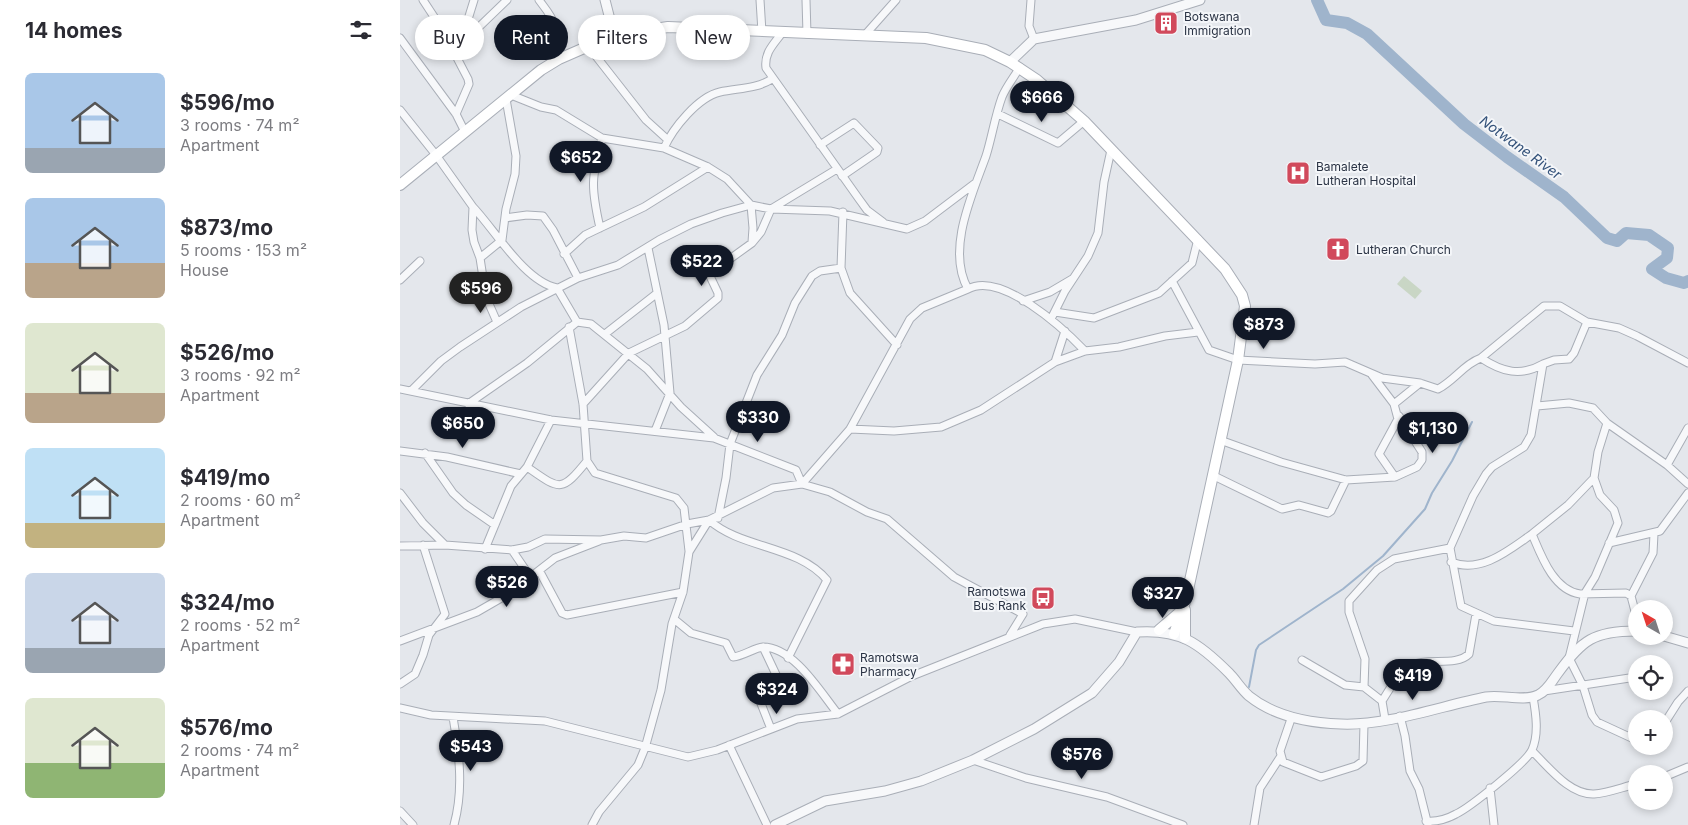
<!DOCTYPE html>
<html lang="en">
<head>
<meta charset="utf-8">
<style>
  body { margin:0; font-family:Inter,sans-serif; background:#f7f7f7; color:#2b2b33; height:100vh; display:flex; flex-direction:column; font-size:19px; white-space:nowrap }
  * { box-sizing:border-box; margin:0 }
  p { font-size:16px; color:#7c7c81 }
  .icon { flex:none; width:28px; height:28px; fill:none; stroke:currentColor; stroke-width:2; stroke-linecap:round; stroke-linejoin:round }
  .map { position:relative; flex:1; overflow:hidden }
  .drawer { display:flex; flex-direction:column; background:#fff; width:400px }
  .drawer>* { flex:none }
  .top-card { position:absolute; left:15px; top:15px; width:475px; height:45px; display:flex; gap:10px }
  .needle { width:32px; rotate:321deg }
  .controls { position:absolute; left:1228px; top:600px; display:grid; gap:10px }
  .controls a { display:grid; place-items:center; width:45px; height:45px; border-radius:50%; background:#fff; box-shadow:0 2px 8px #0003; font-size:25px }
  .price { position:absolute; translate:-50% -42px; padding:0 11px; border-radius:18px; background:#111827; color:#fff; font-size:16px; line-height:32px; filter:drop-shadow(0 1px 2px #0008) }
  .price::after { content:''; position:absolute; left:50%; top:30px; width:15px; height:11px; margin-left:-8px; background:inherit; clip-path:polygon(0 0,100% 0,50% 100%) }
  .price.active { background:#222; color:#fff }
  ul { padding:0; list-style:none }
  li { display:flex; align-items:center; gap:15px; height:125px; padding:0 25px }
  li span { display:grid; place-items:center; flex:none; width:140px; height:100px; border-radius:8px; color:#555 }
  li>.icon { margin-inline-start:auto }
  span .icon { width:60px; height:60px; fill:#fffc; stroke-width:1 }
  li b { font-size:21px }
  h2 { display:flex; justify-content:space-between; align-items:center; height:60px; padding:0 25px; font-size:21px }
  .pill { padding:0 18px; border-radius:22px; background:#fff; box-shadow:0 2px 8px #0003; font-size:18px; line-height:45px }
  .pill.active { background:#111827; color:#fff }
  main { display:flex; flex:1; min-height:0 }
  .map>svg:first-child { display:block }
  .garden { fill:#c9d6c5 }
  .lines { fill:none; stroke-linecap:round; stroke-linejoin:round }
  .stream { stroke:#9fb4cc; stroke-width:2 }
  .river { stroke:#9fb4cc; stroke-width:12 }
  .minor-casing { stroke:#a9aeb7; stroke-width:9 }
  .tertiary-casing { stroke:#a9aeb7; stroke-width:11 }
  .secondary-casing { stroke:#a9aeb7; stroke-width:12 }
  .minor { stroke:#f7f8fa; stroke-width:7 }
  .tertiary { stroke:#f7f8fa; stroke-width:9 }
  .secondary { stroke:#fff; stroke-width:10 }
  .labels { text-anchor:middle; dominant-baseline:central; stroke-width:4; stroke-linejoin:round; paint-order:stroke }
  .poi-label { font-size:12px; fill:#2b3445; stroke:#f4f6f9; text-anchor:start }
  .water-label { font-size:14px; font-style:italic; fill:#34527a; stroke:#f4f6f9 }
</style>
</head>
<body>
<main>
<section class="drawer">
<h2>14 homes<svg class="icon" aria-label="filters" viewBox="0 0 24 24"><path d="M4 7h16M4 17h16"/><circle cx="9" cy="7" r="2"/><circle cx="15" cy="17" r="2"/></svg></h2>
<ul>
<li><span style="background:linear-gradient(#a9c7e8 75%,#9aa5b1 0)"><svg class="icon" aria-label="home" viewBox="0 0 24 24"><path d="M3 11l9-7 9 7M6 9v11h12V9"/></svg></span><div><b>$596/mo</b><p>3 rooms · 74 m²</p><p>Apartment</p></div></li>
<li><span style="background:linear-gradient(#a9c7e8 65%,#b9a48a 0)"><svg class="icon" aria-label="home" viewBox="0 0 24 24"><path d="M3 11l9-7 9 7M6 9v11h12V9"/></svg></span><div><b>$873/mo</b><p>5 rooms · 153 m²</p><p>House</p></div></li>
<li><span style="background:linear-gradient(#dfe7d0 70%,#b9a48a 0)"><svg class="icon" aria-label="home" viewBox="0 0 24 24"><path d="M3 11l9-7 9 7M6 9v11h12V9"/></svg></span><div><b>$526/mo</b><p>3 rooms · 92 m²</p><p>Apartment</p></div></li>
<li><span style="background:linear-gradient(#bfe0f5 75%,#c2b280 0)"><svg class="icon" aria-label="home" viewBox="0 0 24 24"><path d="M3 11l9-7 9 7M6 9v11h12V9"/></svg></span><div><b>$419/mo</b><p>2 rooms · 60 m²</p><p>Apartment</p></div></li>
<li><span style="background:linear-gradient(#c9d6e8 75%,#9aa5b1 0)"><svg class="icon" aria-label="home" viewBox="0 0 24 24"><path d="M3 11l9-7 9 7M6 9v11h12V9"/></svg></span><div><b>$324/mo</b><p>2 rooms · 52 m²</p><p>Apartment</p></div></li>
<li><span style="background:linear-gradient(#dfe7d0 65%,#8fb573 0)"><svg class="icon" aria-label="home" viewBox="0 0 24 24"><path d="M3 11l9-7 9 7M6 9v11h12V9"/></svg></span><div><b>$576/mo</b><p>2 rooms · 74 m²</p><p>Apartment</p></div></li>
</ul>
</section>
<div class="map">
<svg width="1288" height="825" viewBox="0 0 1288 825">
  <rect width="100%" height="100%" fill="#e4e7ec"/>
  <path class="garden" d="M1004,276L1022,291L1015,299L997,284Z"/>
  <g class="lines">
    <path class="stream" d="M849,687L856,650L859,645L943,589L983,556L1025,509L1032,493L1052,461L1072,422"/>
    <path class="river" d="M917,0L926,20L947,23L967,34L1064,124L1107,157L1164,197L1207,238L1217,241L1226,233L1249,235L1268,248L1267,258L1252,269L1266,278L1284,283L1288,281"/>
    <g class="minor-casing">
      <path id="minor" d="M23,0L42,29L68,79L69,84L56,114
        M139,0C144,7 152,16 154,24C157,36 150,50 159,59
        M360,0L362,32
        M406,0L407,34
        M631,0L629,26L634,39
        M382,33C373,45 364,53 366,68L459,199L467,210L483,222
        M464,36L496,0
        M0,38L56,114L65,132
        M61,42L74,0
        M188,46L246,120L268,140
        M54,51L107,0
        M111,95L141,107L156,110L202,138L264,148L308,167L327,179L351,205L353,228L352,242
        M0,110L36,155L73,207
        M598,114L658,143L684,121
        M420,145L454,123L478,148L477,152L442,176
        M264,148C273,128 298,97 320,92C339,88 356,89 372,79
        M443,212L441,268L450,293L497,345
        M105,218L127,215L143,216L153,230L178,278
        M200,228C191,188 191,178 202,138
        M248,248L264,325L270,393L255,431
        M164,254L185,235L244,207L308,167
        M80,258L102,240L106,209L115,174L116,156L106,99
        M0,280L20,261
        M772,281L809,350L838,360L915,364L945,362L982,378L1020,383
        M568,289C601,271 663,328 685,351
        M623,301L650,292L672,279
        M655,312L694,318L759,293L792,263L798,239
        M651,319L665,291L688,256L698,233L704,182L711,150
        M97,322L86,297L80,258L74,242L72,230L73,207C95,230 125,282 157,288L177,322
        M169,327L183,404L187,461L195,473L276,498L284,508L289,551
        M205,334L256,294
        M1081,358C1102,372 1121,377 1143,364
        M655,362L665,331
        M972,375L994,404
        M0,389L151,420L314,438L396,470L402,484L430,492L467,512L487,519L554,577L623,614L610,635
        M11,391L41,361L60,347L121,307L178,278L218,265L259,240L291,224L322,213L351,205L371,209L430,211L507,229L525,221L574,184
        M68,404L127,363L177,322L191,324L247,369L281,407L314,437
        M183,404L229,353L285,326L318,298V293L309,274L352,243L361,232L371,209L437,169
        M1137,406L1169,403L1193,408L1207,423L1267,465L1288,484
        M450,429L494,431L541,427L581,410L655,362L685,351L719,347L765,336L798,332
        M820,440L881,462L946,480L995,477L1017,467L1022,460V452L999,416
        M0,451L47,457L121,474
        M25,453L53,493L66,505L95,525
        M1267,465L1288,428
        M127,467C160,490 161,493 187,461
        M812,475L882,509L899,505L928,513L931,511L946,480
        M995,477L979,454L998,419L994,404L1020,383L1038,389C1055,380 1064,364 1081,358L1144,306H1160L1187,322L1219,328L1237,336L1288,363
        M1194,478L1200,495L1214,510L1218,523L1195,577L1185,593L1169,658L1183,686L1192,715L1197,722L1236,740
        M0,493L23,523L45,545
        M318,518L326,478L330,444L357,375L382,335L395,303L412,276L420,271L441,268
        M1132,534L1168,505L1194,478L1198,452L1207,423
        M1209,543L1260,531L1288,493
        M0,546L45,545L112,550L128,547L145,539L201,540L224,536L246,538L287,524L309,520C341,549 398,545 427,580L388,658
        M85,549L111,486L127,467L151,420
        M112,550L131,578
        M1051,562C1081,574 1109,550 1132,534C1141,555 1153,590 1180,594L1226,593L1231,596L1236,615
        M140,572L162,613L167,615L283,592
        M1231,596L1253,553L1254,534
        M274,619L291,633L326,643L333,657C343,656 354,648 363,647C394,647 421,693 438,714
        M1174,631L1094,621L1061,606L1050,548L1073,496L1086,474L1092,467L1124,447L1131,435L1143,364L1154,360L1169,359L1174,353L1187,322
        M0,641L77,612L110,593L155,558L199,541
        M363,647L380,683L359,692L358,696L371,729
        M902,660L945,685L964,687
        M0,684L15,674L23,655L29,635L45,614L23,545
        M1144,691L1236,677
        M982,701L964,687L965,659L949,612V601L977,570L994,559L1050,548
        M0,708L31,715L145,721L288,757L317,750L397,719L438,714L512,676L643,624L675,619L737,632
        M1000,716L1005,736L1010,771L1019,789L1028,825
        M53,717C59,753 64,789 54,825
        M891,719L880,751L883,762L921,777L956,766L963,761L964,724
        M985,719L982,701C990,689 998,672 1012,665C1028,657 1056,667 1069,654L1076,614
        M1264,724L1278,702L1288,691
        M329,745L367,825
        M1132,751C1148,766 1169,795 1194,794C1208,793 1223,787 1236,784
        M573,760L626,778L707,797L783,825
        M1264,777L1288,767
        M1090,788L1094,825
        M0,811L13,825
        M1026,821C1037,822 1047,819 1056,814C1069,808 1126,763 1132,750C1139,734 1136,714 1133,697
        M192,825L199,812L238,765L245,748L261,690L272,624L283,592L289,552L309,520L373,488L402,484L450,429L510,319L522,308L568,289C546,250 572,195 586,156C592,137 595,116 602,97C606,87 614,77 620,67
        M854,825L860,788L881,756"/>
    </g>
    <g class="tertiary-casing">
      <path id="tertiary" d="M205,0L214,35
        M610,62L634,39L736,20L800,0
        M1264,636L1288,643
        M375,825L425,801L485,791L521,781L573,760L634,729L692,693L719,662L737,632C780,629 799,643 829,673C836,680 841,689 849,696C875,717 908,723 941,724C986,726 1041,706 1086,697C1101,694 1124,702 1138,695C1147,691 1152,681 1158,673C1182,640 1194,631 1236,631"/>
    </g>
    <g class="secondary-casing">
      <path id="secondary" d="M0,185L141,70L159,59L214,35L268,27L526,38L585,50L610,62L637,80L684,121L825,269L842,295L845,306L838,360L786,599L774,634
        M759,630L780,612
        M785,638V610"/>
    </g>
    <use href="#minor" class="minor"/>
    <use href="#tertiary" class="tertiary"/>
    <use href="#secondary" class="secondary"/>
  </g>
  <defs>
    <g id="building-square" transform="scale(1.25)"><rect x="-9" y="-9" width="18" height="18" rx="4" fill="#d1495b" stroke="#f4f6f9"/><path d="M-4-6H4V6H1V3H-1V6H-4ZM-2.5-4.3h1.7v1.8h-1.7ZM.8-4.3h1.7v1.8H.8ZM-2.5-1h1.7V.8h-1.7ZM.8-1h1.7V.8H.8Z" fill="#fff"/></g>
    <g id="hospital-square" transform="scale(1.25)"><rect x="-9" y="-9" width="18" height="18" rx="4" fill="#d1495b" stroke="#f4f6f9"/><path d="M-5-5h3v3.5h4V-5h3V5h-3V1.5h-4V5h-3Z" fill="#fff"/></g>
    <g id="church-square" transform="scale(1.25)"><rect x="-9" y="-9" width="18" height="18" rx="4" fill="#d1495b" stroke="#f4f6f9"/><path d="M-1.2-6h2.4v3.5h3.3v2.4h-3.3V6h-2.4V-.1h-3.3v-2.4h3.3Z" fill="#fff"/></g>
    <g id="bus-square" transform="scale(1.25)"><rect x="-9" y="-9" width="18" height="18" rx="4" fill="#d1495b" stroke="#f4f6f9"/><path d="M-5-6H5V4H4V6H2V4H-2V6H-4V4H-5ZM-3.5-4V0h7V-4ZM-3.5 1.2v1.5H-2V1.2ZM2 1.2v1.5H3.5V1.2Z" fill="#fff"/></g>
    <g id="pharmacy-square" transform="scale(1.25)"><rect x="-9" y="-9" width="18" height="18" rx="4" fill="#d1495b" stroke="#f4f6f9"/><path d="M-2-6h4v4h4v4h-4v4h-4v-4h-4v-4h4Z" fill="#fff"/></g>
  </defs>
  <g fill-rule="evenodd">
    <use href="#building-square" x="766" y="23"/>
    <use href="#hospital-square" x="898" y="173"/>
    <use href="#church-square" x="938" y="249"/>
    <use href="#bus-square" x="643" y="598"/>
    <use href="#pharmacy-square" x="443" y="664"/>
  </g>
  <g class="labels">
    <g class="poi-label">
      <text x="784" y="16">Botswana<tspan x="784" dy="14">Immigration</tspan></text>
      <text x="916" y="166">Bamalete<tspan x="916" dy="14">Lutheran Hospital</tspan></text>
      <text x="956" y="249">Lutheran Church</text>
      <text x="626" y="591" text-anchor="end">Ramotswa<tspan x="626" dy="14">Bus Rank</tspan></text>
      <text x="460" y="657">Ramotswa<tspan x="460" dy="14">Pharmacy</tspan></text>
    </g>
    <g class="water-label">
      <text transform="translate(1121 147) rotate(36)">Notwane River</text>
    </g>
  </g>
</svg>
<div class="controls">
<a><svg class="needle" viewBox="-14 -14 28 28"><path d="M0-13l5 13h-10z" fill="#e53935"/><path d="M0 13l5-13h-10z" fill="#7c7c81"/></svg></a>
<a><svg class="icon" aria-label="locate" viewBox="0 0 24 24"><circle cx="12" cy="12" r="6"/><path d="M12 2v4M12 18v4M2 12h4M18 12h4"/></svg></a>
<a>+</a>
<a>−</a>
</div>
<b class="price" style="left:642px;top:123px">$666</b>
<b class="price" style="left:181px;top:183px">$652</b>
<b class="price" style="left:302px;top:287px">$522</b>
<b class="price active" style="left:81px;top:314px">$596</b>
<b class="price" style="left:864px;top:350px">$873</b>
<b class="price" style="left:358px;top:443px">$330</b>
<b class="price" style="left:63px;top:449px">$650</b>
<b class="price" style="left:1033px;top:454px">$1,130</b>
<b class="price" style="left:107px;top:608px">$526</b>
<b class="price" style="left:763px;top:619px">$327</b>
<b class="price" style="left:1013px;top:701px">$419</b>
<b class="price" style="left:377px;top:715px">$324</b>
<b class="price" style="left:71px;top:772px">$543</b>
<b class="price" style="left:682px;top:780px">$576</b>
<div class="top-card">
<a class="pill">Buy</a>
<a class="pill active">Rent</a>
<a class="pill">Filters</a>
<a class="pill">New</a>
</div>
</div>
</main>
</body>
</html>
